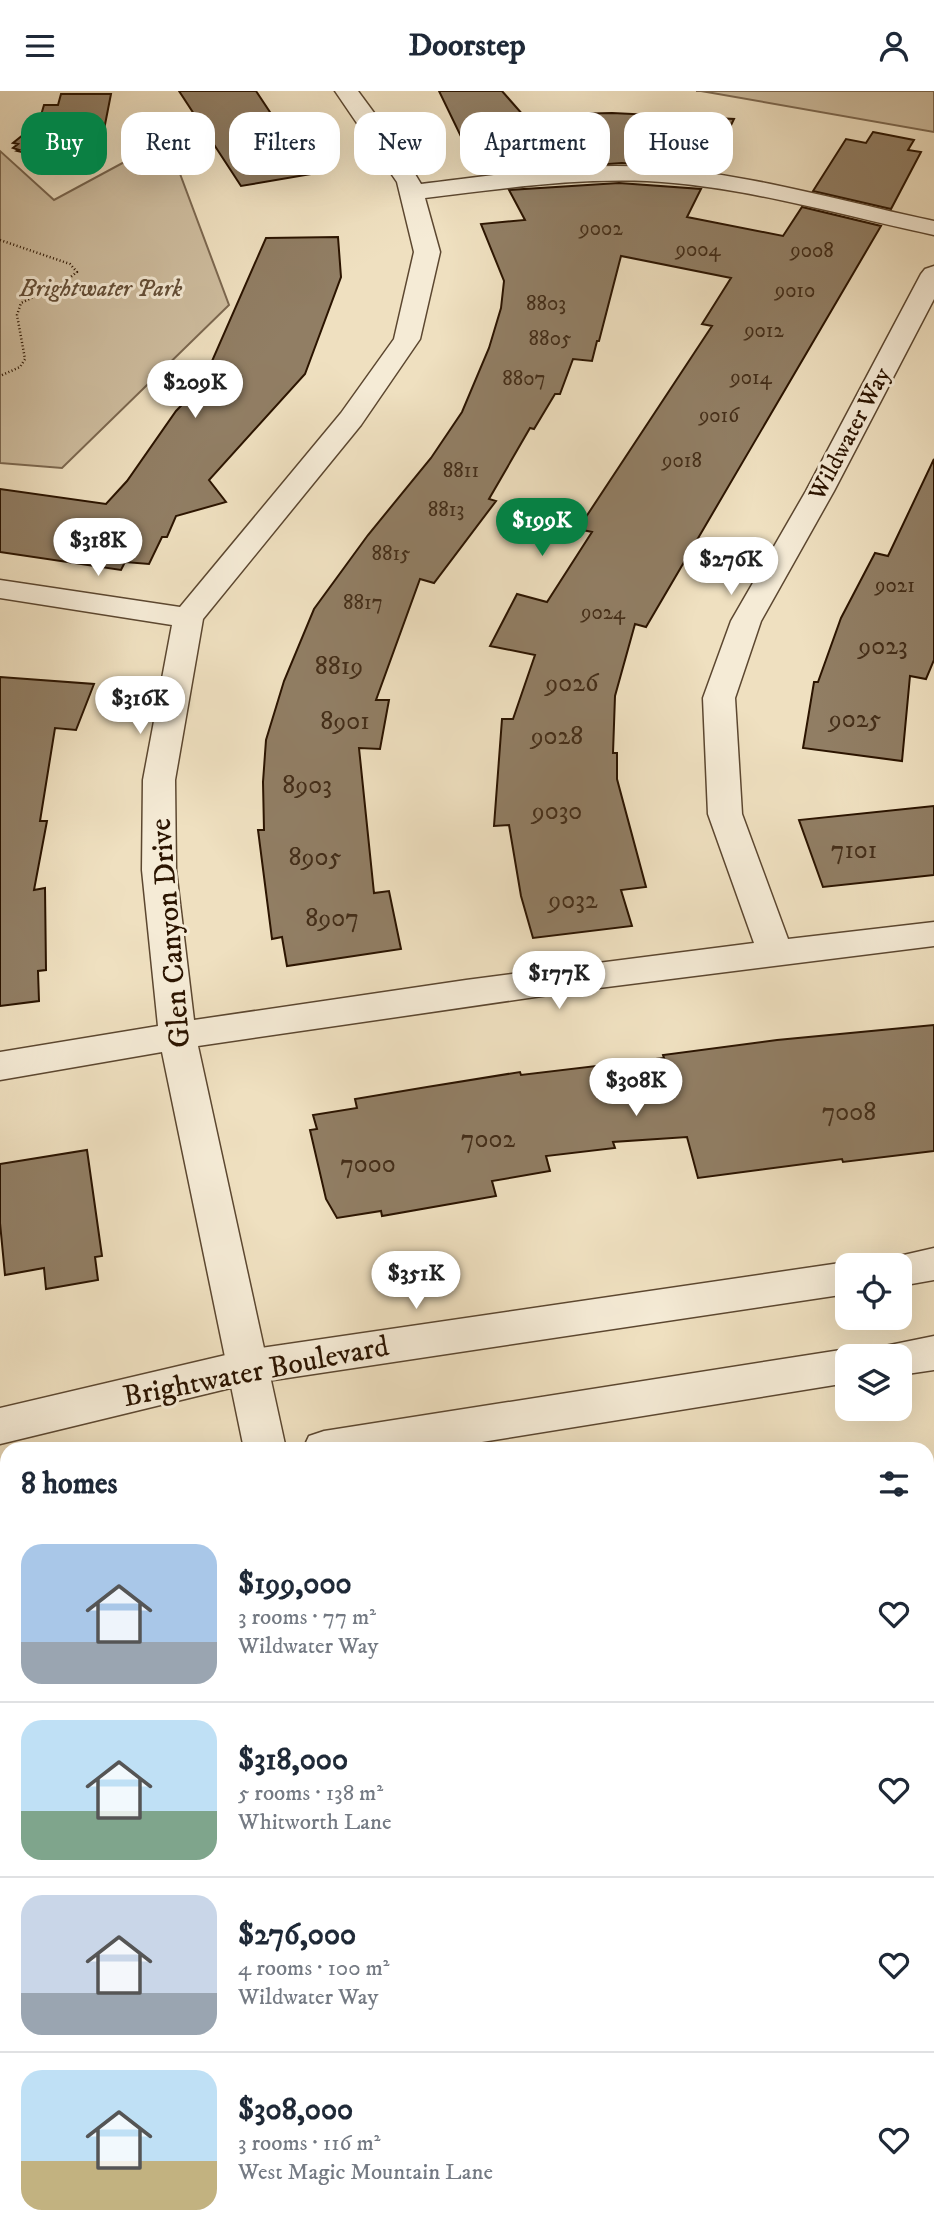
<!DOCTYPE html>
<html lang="en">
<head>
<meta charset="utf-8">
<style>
  body { margin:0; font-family:"IM FELL DW Pica",serif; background:#f6f6f7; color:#1f2937; height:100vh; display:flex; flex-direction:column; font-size:26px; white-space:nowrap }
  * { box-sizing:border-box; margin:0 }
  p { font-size:23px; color:#747a83 }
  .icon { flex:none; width:38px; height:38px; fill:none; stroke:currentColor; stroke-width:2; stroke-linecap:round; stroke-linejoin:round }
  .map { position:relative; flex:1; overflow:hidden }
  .sheet { position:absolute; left:0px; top:1351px; width:934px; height:798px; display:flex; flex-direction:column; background:#fff; border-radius:21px 21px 0 0; box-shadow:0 7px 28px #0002 }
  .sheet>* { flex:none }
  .banner { position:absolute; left:21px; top:21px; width:892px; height:63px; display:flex; gap:14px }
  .fabs { position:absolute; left:835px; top:1162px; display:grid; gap:14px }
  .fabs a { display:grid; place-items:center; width:77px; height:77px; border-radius:14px; background:#fff; box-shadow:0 7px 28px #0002; font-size:35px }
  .price { position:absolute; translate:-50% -60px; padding:0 16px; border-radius:24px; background:#fff; color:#222; font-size:23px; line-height:46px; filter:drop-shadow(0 2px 4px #0008) }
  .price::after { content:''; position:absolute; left:50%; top:42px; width:21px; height:16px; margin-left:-10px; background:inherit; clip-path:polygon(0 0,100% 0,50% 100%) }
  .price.on { background:#0b8043; color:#fff }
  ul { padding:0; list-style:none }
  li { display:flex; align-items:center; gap:21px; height:175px; padding:0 21px }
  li+li { border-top:2px solid #e0e1e3 }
  li span { display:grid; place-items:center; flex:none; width:196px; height:140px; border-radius:21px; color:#555 }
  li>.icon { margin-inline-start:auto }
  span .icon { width:84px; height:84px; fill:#fffc; stroke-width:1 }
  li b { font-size:30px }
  h2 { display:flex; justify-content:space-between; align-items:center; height:84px; padding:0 21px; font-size:30px }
  .chip { padding:0 24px; border-radius:21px; background:#fff; box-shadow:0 7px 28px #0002; font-size:24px; line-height:63px }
  .chip.on { background:#0b8043; color:#fff }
  header { display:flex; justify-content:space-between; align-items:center; height:91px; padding:0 21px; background:#fff; font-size:32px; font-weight:800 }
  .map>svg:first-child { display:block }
  .green { fill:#cebd9f; stroke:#7c6850; stroke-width:2 }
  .building { fill:#917e64; stroke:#2b1400; stroke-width:2 }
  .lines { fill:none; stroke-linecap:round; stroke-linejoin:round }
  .minor-casing { stroke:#5c4730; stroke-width:3 }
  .tertiary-casing { stroke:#5c4730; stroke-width:3 }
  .path { stroke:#2b1400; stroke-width:2.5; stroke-dasharray:1 2.5; stroke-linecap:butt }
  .minor { fill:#f5ebd6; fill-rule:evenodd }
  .tertiary { fill:#f5ebd6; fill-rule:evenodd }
  .labels { text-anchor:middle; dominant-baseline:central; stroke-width:6; stroke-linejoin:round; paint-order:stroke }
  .far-number-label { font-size:21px; fill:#442e19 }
  .far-park-label { font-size:24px; font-style:italic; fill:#644f38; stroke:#f5ebd6 }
  .far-street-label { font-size:24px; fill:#2b1400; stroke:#f5ebd6 }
  .number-label { font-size:26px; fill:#442e19 }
  .street-label { font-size:30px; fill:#2b1400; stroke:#f5ebd6 }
</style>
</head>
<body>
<header><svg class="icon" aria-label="menu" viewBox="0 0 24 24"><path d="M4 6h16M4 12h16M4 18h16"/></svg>Doorstep<svg class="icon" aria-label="person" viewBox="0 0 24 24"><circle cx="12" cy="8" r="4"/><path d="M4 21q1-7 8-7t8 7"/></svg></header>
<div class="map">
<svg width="934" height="2149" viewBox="0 0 934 2149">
  <rect width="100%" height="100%" fill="#efe0c0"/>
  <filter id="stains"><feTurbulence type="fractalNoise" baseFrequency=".00286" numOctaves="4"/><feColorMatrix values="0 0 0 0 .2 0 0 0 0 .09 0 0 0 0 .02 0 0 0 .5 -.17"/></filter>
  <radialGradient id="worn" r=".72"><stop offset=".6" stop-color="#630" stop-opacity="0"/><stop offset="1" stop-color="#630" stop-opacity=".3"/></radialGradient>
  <path class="green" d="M696,0H934V41L701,0Z
    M167,48L229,214L62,377L0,372V60L54,109Z"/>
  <path class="building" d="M179,0H256L311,83L241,95Z
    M439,0H502L523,24L612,22L734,28L709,80L622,72L499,81L485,56L467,58Z
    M61,3H111L102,49L73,73L17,60L19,59L13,57L18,53L13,52L39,31L44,14H58Z
    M873,41L914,49L908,59L921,61L891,118L813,100L846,48L866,52Z
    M619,92L701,98L687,126L783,145L802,116L881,135L646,536L635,533L615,605L613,662H617V688L646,796L621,799L632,835L533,847L521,805L509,734L494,735L502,628H513L535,564L490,555L517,503L547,511L592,441L578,438L712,235L702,233L731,187L621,165L599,250H597L592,270L573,268L560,303H555L534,338L530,337L489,408L496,410L434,492L420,488L376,609H389L380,658L359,657L374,802L389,800L401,858L287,875L282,846L272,848L258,739H264L263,691L266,649L284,590L314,518L368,444L431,367L462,321L489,257L501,217L504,190L481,133L525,129L509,99Z
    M338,146L341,186L305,283L209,389L226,411L176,425L167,446H162L149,473L125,471L121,479L0,461V398L106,413L127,390L176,320L202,293L266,147Z
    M934,368V569L926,588L910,585L902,670L803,657L814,591H818L841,527L875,462L888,465Z
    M0,586L94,593L76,639L55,637L40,730H47L34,799L45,797L46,879L38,880L39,910L0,915Z
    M934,715V784L823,796L799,729Z
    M934,934V1060L843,1071L842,1068L698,1087L687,1046L613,1051L615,1057L546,1065L550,1080L492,1090L496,1105L382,1125L381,1120L337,1127L326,1108L310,1039L317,1038L313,1024L357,1017L355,1008L427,996L520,981L521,984L664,967L663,964L777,949Z
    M87,1059L102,1165L95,1166L98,1189L46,1198L44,1177L5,1184L0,1132V1073Z"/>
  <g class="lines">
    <g class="minor-casing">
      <path id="minor" d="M335,0H358L397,53L421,93C497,84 574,71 651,76C747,82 840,110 934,130V144C840,124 744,95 647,90C573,87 499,98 425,107L440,161L420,248L361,334L203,528L175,689L176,779L194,929L466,889L754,852L708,723L703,607L731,530L806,400L921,183L925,178L934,175V208L834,400L761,530L735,607L742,723L788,848L934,831V855L583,899L198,955L286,1358H244L162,961L0,989V961L158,935L142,779L143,689L172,534L0,507V489L180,516L341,322L394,248L414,161L397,91Z
        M7,1873V1923L0,1926V1876Z"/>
    </g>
    <g class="tertiary-casing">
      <path id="tertiary" d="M934,1157V1189L900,1195V1174H882L886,1168Z
        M847,1171L857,1174H847V1203L247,1293L0,1353V1317L247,1259Z
        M934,1245V1279L900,1284V1265H880L885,1255Z
        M847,1258L863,1265H847V1292L438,1358H303L309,1345L324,1340Z
        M7,1402V1440L0,1442V1404Z"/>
    </g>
    <path class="path" d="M0,149L70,173L77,181L63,192L21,212L17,224L25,268L20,276L0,285"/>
    <use href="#minor" class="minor"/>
    <use href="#tertiary" class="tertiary"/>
  </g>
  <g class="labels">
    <g class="far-number-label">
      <text x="601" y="138">9002</text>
      <text x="698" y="159">9004</text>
      <text x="812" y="160">9008</text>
      <text x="795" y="200">9010</text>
      <text x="546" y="213">8803</text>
      <text x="764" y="240">9012</text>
      <text x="550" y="248">8805</text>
      <text x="751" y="287">9014</text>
      <text x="524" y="288">8807</text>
      <text x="719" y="325">9016</text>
      <text x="682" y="370">9018</text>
      <text x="461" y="380">8811</text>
      <text x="446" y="419">8813</text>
      <text x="391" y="463">8815</text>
      <text x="895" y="495">9021</text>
      <text x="363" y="512">8817</text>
      <text x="603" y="522">9024</text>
    </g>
    <g class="far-park-label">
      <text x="101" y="198">Brightwater Park</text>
    </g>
    <g class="far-street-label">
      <text transform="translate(850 343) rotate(-62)">Wildwater Way</text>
    </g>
    <g class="number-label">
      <text x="883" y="555">9023</text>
      <text x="339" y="575">8819</text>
      <text x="572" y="592">9026</text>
      <text x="855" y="628">9025</text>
      <text x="345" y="630">8901</text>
      <text x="557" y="645">9028</text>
      <text x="307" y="694">8903</text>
      <text x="557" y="720">9030</text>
      <text x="854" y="759">7101</text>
      <text x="315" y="766">8905</text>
      <text x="573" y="809">9032</text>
      <text x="332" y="827">8907</text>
      <text x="849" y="1021">7008</text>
      <text x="488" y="1048">7002</text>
      <text x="368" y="1073">7000</text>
    </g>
    <g class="street-label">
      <text transform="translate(171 842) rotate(-95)">Glen Canyon Drive</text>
      <text transform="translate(256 1281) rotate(-11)">Brightwater Boulevard</text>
    </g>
  </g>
  <rect width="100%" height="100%" filter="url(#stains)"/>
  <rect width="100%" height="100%" fill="url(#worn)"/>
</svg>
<div class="fabs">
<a><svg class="icon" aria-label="locate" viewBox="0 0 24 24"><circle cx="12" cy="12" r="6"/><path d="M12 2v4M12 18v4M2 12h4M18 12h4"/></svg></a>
<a><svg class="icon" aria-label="layers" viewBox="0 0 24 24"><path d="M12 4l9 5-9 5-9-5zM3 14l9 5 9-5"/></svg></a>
</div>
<b class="price" style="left:195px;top:329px">$209K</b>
<b class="price on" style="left:542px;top:467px">$199K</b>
<b class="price" style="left:98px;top:487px">$318K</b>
<b class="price" style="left:731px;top:506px">$276K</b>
<b class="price" style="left:140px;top:645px">$316K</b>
<b class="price" style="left:559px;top:920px">$177K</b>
<b class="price" style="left:636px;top:1027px">$308K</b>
<b class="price" style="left:416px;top:1220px">$351K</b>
<div class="banner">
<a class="chip on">Buy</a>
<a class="chip">Rent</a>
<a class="chip">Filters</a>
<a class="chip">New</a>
<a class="chip">Apartment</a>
<a class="chip">House</a>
</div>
<section class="sheet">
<h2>8 homes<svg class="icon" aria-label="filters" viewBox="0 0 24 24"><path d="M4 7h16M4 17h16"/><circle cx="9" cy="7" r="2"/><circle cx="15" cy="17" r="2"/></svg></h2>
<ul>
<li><span style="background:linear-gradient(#a9c7e8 70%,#9aa5b1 0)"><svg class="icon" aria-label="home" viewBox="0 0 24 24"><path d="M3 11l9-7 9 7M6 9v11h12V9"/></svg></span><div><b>$199,000</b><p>3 rooms · 77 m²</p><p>Wildwater Way</p></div><svg class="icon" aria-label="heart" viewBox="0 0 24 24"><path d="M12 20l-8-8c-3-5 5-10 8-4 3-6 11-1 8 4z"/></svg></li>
<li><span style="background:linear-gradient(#bfe0f5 65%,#7fa58c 0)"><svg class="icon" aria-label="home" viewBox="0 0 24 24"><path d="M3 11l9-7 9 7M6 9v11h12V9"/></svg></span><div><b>$318,000</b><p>5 rooms · 138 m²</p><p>Whitworth Lane</p></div><svg class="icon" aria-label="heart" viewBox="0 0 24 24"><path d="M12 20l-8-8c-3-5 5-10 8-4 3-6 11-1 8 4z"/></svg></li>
<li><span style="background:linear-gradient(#c9d6e8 70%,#9aa5b1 0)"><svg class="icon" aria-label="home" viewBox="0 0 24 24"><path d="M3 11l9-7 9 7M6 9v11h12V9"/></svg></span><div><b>$276,000</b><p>4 rooms · 100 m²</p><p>Wildwater Way</p></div><svg class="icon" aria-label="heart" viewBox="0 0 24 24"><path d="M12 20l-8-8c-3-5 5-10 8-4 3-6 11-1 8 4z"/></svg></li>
<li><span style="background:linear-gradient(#bfe0f5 65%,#c2b280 0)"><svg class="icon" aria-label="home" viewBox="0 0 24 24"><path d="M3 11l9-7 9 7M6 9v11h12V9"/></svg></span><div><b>$308,000</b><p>3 rooms · 116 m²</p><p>West Magic Mountain Lane</p></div><svg class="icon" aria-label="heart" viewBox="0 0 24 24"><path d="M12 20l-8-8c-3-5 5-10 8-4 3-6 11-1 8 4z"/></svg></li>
</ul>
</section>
</div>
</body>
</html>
